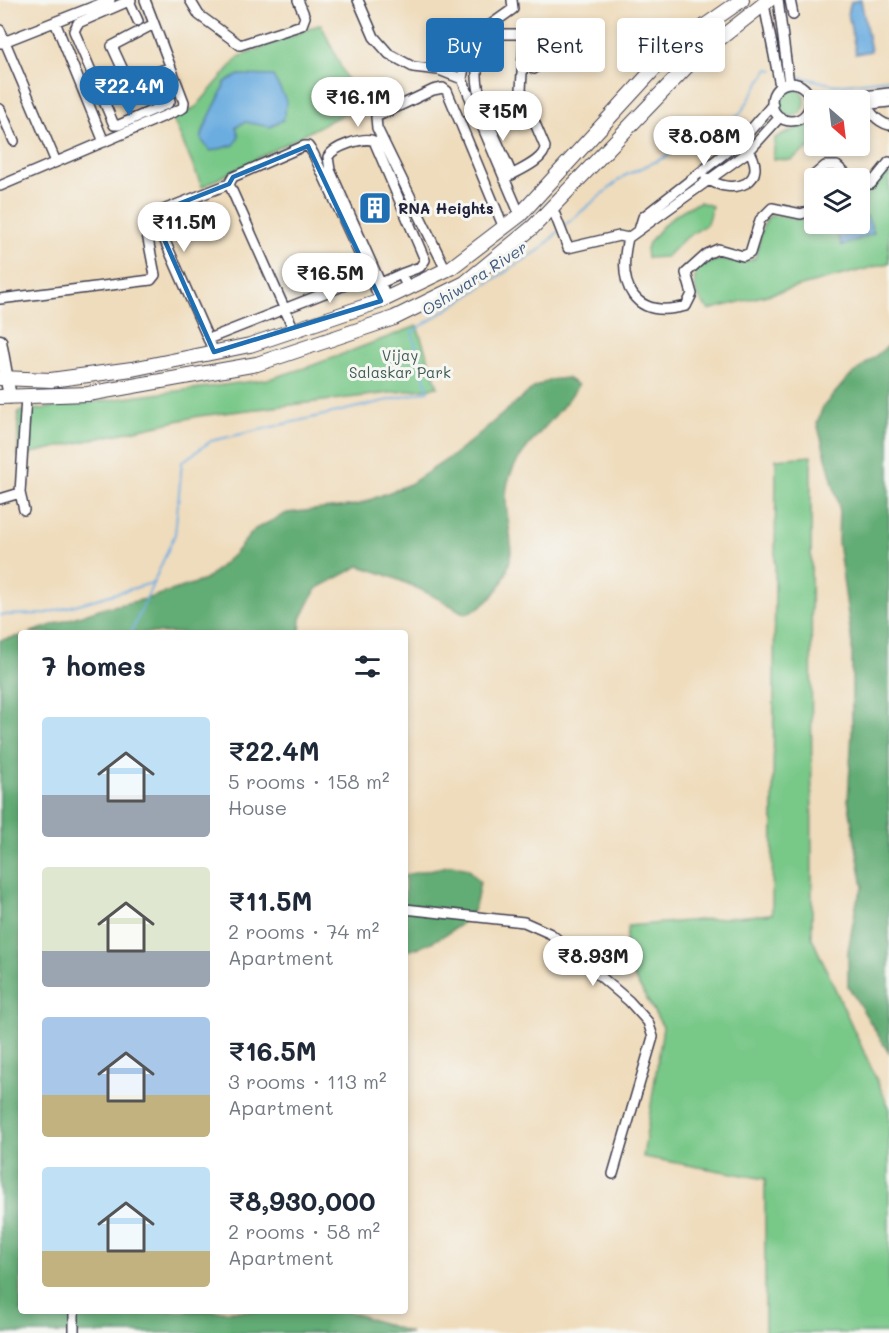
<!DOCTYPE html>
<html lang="en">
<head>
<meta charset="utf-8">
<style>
  body { margin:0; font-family:Mali,sans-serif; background:#f6f6f7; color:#1f2937; height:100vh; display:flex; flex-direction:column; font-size:22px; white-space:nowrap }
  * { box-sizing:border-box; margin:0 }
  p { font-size:20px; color:#747a83 }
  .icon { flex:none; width:33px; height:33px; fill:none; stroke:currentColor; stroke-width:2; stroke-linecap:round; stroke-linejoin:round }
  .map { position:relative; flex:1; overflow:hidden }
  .sheet { position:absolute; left:18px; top:630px; width:390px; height:684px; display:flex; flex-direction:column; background:#fff; border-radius:6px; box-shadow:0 3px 9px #0003 }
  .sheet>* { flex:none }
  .guide { position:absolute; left:426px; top:18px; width:372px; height:54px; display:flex; gap:12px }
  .needle { width:39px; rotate:152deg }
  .controls { position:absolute; left:804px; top:90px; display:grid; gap:12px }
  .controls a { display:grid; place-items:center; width:66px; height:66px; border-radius:6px; background:#fff; box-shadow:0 3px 9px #0003; font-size:30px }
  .price { position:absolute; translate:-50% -51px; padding:0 14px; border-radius:21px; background:#fff; color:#222; font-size:20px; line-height:39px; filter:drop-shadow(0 2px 3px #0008) }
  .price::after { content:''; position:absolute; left:50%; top:36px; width:18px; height:14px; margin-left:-9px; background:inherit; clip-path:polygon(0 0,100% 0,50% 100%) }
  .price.current { background:#1f6fb2; color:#fff }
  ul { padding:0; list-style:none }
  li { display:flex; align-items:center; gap:18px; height:150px; padding:0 24px }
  li span { display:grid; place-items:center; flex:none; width:168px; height:120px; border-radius:6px; color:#555 }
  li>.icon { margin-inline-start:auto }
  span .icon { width:72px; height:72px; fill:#fffc; stroke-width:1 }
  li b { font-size:26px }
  h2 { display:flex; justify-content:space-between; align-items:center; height:72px; padding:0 24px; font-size:26px }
  .pill { padding:0 21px; border-radius:6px; background:#fff; box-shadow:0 3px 9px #0003; font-size:21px; line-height:54px }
  .pill.current { background:#1f6fb2; color:#fff }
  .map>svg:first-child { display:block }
  .green { fill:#78c888; stroke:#4d7562; stroke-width:1.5 }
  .forest { fill:#62ac74; stroke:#426758; stroke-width:1.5 }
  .water { fill:#6cade0; stroke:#47688e; stroke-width:1.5 }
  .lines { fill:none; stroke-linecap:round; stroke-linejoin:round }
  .stream { stroke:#6cade0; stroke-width:2 }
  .minor-casing { stroke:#413e4e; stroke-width:12 }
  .secondary-casing { stroke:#413e4e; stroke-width:15 }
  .primary-casing { stroke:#413e4e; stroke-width:16 }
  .minor { stroke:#fff; stroke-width:9 }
  .secondary { stroke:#fff; stroke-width:12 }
  .primary { stroke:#fff; stroke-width:14 }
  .marked { fill:none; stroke:#1f6fb2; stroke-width:4.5; stroke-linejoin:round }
  .labels { text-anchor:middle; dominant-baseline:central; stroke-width:6; stroke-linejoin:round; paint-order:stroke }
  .poi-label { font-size:15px; font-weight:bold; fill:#22223b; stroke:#f6f6f2; text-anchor:start }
  .park-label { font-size:15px; fill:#405c56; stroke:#f6f6f2 }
  .water-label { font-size:16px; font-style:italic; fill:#405a7d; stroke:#f6f6f2 }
</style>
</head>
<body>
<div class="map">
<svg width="889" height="1333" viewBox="0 0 889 1333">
  <rect width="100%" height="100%" fill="#f6f6f2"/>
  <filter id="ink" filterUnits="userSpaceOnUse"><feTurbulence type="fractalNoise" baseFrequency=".0167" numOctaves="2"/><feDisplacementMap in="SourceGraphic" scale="12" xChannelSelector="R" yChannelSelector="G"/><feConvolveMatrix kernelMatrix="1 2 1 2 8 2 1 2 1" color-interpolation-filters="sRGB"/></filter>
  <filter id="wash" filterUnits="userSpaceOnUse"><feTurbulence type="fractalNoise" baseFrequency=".008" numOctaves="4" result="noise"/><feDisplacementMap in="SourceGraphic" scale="24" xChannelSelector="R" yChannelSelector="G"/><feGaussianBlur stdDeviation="1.35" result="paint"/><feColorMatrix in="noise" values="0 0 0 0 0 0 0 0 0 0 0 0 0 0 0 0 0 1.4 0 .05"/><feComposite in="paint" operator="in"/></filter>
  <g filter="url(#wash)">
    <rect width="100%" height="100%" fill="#efdcbc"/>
    <path class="green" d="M321,24L359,106L202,187L173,119L196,107L239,57Z
      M777 102a14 14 0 1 1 28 0a14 14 0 1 1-28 0Z
      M814,121V144L791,160L773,159L775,138Z
      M889,168V263L709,310C696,297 692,288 696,270C724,250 738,269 755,258L763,226L769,216C785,213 799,224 814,218V224H860V192L871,191L881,181Z
      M700,202L712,206L707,224L683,240L666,257L647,258L646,248C659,226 676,211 700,202Z
      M417,326L438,387L199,416L18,456V412L269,379L311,366Z
      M811,456L812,938L889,1107V1333H765V1179L643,1157L663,1027L623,958L628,926L772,914L776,459Z"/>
    <path class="forest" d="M889,345V1053L848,986V951L857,901L863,887L848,800L852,732V644L838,542L839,506L817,423L823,407L847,379Z
      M567,378L578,385C560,418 517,447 508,482C502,505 512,529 511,551C509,579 492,606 465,614C431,593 397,577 359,566L316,589L301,619L300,633H29L99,609L146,599L205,580L234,554L255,529L287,513L357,505L410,484L458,452L532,389L549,380Z
      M21,636V1311H347L411,1333H0V640Z
      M452,865L468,869L480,882C478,891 477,907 471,914C459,929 424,949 405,951V875Z"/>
    <path class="water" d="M861,0L871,51L856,54L848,13L851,2Z
      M239,75L273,76L287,102L283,120L270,127L245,122L236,127L239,136L234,145L211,151C208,148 204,144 202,140C199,131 222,96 225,82Z
      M867,216L874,233L842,246L835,228L847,224H860V219Z"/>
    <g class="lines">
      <path class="stream" d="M791,75L836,85L889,79
        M564,226L624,176L711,136L740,114L768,69L774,70
        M0,615L44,614L152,583
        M131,633L175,534L182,462L211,441L428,391L412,332L541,249L558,232"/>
    </g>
  </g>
  <g filter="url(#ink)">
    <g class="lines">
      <g class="minor-casing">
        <path id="minor" d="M131,0L78,23L74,31L114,125H119L167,104L170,101L163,86
          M190,0L199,15L240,45L302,25L305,17L298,0
          M358,0L374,37L389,54L413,67L439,70L462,79
          M512,0L513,9L475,36L467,50L462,79L520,215
          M778,0L789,83
          M790,0L793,15
          M129,1L138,21
          M764,4L780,86
          M55,22L104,142
          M154,24L112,46L129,83L170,67
          M0,30L56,162
          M1,43L110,0
          M526,45L534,69
          M772 102a19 19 0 1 1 38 0a19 19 0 1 1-38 0Z
          M808,95L831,100L889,93
          M864,97C866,109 877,122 889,125
          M862,105L889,102
          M0,109L14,141
          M780,117L749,151L628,238C617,285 633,320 686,306L692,294L686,273L707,254L718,249L743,256L750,253L760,220L772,208L801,214L810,211L814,203L812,177L825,166H837L850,178
          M706,178C733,197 772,183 747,147
          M504,179C515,172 545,161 545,147L521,90L524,39L518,34H495C452,66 497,137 512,175
          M860,184H871L889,162
          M0,186L183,108L184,102L145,0
          M552,207L568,248L619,236L628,238
          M639,230L643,217L742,140L773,104
          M446,270L377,128L376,117L433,90L443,88L447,91L504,228
          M381,283L401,274
          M387,298L330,170L328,157C333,147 364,136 374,141L425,260L420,267L401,274L408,288
          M0,299L151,280L155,275L147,234
          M294,330L229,184L233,177L304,146H308L313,153L381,301
          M208,339L368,276
          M214,352L153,214L229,184
          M20,493L24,510
          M0,499L20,493L26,397
          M405,909L524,922L551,934L629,1001L648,1022L653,1037L613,1174
          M74,1311V1333"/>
      </g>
      <g class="secondary-casing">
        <path id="secondary" d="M0,341L10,397"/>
      </g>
      <g class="primary-casing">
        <path id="primary" d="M0,378L51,380L132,369L250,345L381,301L452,267L520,215L653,70L706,25L742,0
          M0,397L88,394L257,364L394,318L465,283L533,227L695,58L769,0"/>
      </g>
      <use href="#minor" class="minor"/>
      <use href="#secondary" class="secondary"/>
      <use href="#primary" class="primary"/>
    </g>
  </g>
  <path class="marked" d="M308,146L381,301L214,352L153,214L229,184L233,177Z"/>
  <defs>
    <g id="building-square" transform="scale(1.725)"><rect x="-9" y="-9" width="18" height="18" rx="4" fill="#1f6fb2" stroke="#f6f6f2"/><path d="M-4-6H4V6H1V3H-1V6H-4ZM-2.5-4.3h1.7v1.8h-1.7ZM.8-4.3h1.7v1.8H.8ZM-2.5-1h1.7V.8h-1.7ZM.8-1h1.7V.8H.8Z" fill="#fff"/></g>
  </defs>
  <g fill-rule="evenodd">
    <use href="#building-square" x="375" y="208"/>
  </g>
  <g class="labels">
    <g class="poi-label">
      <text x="398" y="208">RNA Heights</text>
    </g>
    <g class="park-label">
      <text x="400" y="355">Vijay<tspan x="400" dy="17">Salaskar Park</tspan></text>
    </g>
    <g class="water-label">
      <text transform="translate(474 278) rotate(-33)">Oshiwara River</text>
    </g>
  </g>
</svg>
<div class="controls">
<a><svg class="needle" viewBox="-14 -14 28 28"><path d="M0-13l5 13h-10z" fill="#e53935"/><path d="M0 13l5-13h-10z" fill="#747a83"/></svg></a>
<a><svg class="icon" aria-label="layers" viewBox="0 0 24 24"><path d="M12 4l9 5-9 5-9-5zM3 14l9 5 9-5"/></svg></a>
</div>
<b class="price current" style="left:129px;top:117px">₹22.4M</b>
<b class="price" style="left:358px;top:128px">₹16.1M</b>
<b class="price" style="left:503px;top:142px">₹15M</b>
<b class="price" style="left:704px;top:167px">₹8.08M</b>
<b class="price" style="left:184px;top:253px">₹11.5M</b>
<b class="price" style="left:330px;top:304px">₹16.5M</b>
<b class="price" style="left:593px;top:987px">₹8.93M</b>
<div class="guide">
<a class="pill current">Buy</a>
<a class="pill">Rent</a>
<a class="pill">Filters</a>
</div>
<section class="sheet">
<h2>7 homes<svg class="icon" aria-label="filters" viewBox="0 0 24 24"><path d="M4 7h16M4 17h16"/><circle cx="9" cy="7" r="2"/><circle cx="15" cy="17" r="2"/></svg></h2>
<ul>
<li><span style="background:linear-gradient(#bfe0f5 65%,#9aa5b1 0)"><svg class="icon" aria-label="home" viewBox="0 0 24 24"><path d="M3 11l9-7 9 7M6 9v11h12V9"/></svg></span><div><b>₹22.4M</b><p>5 rooms · 158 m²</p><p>House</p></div></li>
<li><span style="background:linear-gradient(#dfe7d0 70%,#9aa5b1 0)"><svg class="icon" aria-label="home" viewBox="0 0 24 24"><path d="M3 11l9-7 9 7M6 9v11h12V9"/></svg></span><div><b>₹11.5M</b><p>2 rooms · 74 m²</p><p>Apartment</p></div></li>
<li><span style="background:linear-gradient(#a9c7e8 65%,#c2b280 0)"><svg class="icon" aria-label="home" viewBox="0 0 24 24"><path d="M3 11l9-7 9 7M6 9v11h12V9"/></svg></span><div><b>₹16.5M</b><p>3 rooms · 113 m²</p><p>Apartment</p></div></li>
<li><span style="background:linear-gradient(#bfe0f5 70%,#c2b280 0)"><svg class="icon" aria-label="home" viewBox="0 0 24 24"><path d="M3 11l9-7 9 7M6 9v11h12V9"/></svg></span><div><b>₹8,930,000</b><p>2 rooms · 58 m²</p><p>Apartment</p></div></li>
</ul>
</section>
</div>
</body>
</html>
